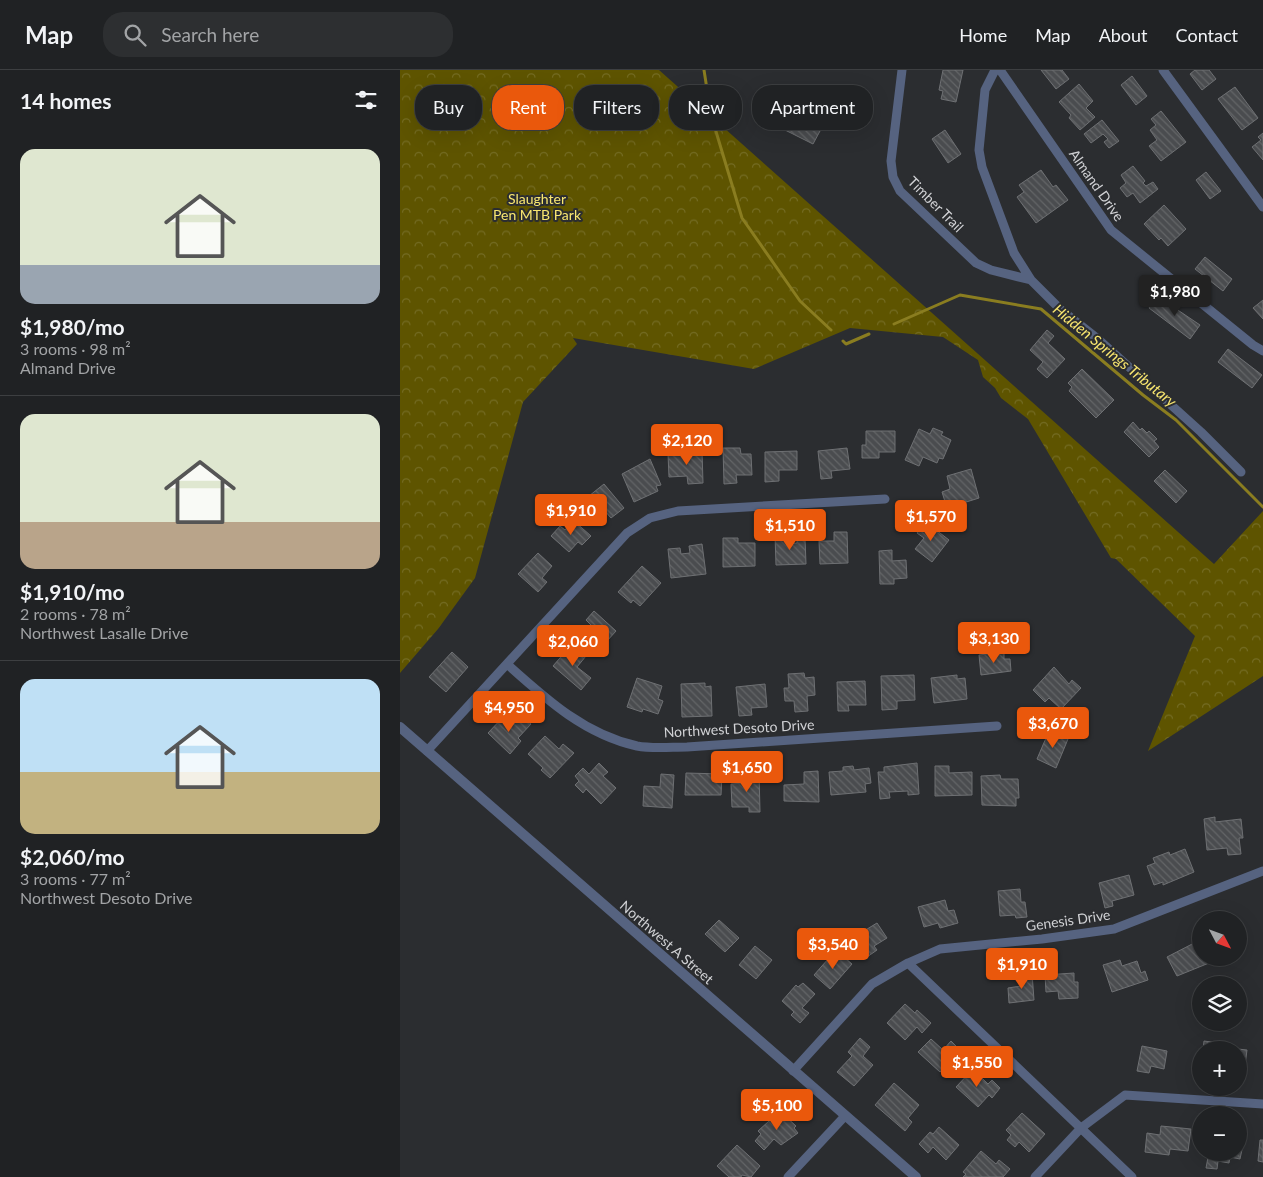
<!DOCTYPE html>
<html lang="en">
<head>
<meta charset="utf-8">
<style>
  body { margin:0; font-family:Lato,sans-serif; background:#2d2f31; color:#f1f3f6; height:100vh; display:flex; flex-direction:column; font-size:19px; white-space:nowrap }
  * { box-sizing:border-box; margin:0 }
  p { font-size:16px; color:#a2a4a6 }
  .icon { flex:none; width:28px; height:28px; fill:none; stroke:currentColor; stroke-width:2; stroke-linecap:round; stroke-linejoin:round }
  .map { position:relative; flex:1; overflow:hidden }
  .side { display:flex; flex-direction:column; background:#202224; width:400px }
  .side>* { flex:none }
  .guide { position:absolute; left:15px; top:15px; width:475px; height:45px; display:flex; gap:10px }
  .needle { width:32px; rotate:131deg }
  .buttons { position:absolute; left:792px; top:841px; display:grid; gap:10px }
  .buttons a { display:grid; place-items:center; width:55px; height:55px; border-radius:50%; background:#202224; box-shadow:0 5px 20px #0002,0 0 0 1px #3d3f41; font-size:25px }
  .price { position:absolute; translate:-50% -42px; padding:0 11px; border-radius:5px; background:#ea580c; color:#fff; font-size:16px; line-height:32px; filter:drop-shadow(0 1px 2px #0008) }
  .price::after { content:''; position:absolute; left:50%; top:30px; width:15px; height:11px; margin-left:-8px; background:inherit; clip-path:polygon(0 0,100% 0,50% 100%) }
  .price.active { background:#222; color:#fff }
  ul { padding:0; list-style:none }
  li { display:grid; align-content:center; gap:10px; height:265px; padding:0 20px }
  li+li { border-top:1px solid #3d3f41 }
  li span { display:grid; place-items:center; height:155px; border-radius:15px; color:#555 }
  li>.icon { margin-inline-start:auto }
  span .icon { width:90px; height:90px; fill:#fffc; stroke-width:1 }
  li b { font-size:21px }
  h2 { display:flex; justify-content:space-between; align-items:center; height:60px; padding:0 20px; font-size:21px }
  .pill { padding:0 18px; border-radius:20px; background:#202224; box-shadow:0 5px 20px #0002,0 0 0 1px #3d3f41; font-size:18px; line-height:45px }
  .pill.active { background:#ea580c; color:#fff }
  header { display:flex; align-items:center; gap:30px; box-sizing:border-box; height:70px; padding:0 25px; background:#202224; border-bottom:1px solid #3d3f41 }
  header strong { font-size:24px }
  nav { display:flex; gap:28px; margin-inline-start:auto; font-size:18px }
  .search { width:350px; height:45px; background:#2d2f31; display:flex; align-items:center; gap:12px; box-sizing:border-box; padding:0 18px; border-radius:20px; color:#a2a4a6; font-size:19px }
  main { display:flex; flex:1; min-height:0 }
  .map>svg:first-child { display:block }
  .forest { fill:url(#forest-crowns) }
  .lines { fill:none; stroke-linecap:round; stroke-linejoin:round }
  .stream { stroke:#8a7d20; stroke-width:3 }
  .building { fill:url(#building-back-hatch); stroke:#6e7073 }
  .minor { stroke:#566380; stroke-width:9 }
  .tertiary { stroke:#566380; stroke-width:10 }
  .labels { text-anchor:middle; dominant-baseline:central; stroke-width:4; stroke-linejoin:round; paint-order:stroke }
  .street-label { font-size:14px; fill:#d1d2d5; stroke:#2b2d30 }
  .park-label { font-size:14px; fill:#f8e670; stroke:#2b2d30 }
  .water-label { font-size:15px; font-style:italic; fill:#f7e56f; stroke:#2b2d30 }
</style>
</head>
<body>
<header>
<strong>Map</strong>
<div class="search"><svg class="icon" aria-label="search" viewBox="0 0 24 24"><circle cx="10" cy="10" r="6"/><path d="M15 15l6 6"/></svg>Search here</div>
<nav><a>Home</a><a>Map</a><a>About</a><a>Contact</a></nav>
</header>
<main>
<section class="side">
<h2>14 homes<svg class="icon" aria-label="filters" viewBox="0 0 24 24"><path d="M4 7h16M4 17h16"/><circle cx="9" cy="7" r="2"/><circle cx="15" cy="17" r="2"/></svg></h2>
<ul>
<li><span style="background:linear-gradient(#dfe7d0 75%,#9aa5b1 0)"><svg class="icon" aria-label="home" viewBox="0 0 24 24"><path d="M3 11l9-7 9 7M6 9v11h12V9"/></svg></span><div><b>$1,980/mo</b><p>3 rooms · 98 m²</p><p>Almand Drive</p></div></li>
<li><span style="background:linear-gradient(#dfe7d0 70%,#b9a48a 0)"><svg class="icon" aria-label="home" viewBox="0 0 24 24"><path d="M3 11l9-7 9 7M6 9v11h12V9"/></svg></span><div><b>$1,910/mo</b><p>2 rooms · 78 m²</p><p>Northwest Lasalle Drive</p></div></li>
<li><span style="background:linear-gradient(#bfe0f5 60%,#c2b280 0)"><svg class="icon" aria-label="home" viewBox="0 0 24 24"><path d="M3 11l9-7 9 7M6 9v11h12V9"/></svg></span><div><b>$2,060/mo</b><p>3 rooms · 77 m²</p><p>Northwest Desoto Drive</p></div></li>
</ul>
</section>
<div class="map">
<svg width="863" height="1107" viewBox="0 0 863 1107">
  <defs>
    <pattern id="forest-crowns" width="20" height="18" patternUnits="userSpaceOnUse" patternTransform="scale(1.25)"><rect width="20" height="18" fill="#5e5400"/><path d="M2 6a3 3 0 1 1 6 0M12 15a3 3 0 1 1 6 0" fill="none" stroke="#746c24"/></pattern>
    <pattern id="building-back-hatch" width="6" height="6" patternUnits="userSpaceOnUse" patternTransform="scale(1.25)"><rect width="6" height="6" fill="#4a4c4f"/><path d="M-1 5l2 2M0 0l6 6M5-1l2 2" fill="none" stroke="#636567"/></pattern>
  </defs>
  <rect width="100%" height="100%" fill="#2b2d30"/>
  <path class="forest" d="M0,0H259L814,494L863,441V606L748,681L795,566L716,489L711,488L628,349L601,328L595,318L583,307L578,290L543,267L450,258L354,299L173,268L177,274L123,332L75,508L38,559L0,603Z"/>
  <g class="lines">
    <path class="stream" d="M304,0L311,45L342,148L400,231L431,260
      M494,254L560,225L641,239L743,325L776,350L863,437
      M443,271L446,274L469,264"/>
  </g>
  <path class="building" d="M543,0H563L556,32L541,29L543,21L539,20Z
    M641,0H662L669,9L656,19Z
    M795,0H809L816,9L802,20L790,4Z
    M732,6L747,26L736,35L721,15Z
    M679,14L693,31L686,38L695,47L680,60L669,48L671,45L659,32Z
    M835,17L858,48L842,60L818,29Z
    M761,41L786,72L761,91L749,76L757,70L750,60L756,55L751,49Z
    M383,43L395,49L398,44L414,52L412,57L420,61L413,74L377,56Z
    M702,50L719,71L709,78L704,72L708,69L703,64L691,73L684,64Z
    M545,60L561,84L548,93L532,69Z
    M863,63V90L852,77L861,70L858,67Z
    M733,96L745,111L743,113L746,116L753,112L758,119L740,133L733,123L727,127L720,118L726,113L721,105Z
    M641,100L653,117L656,115L668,130L636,153L617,127L624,122L619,115Z
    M806,102L821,121L810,129L796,110Z
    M764,135L786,159L768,176L761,168L759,170L744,154Z
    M805,187L832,209L823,221L795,199Z
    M757,226L800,255L790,269L749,238Z
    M863,230V249L853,238Z
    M647,260L654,266L648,273L665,289L647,308L637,299L643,292L630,280Z
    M828,279L862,305L852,318L818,292Z
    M682,299L714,330L696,348L669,321L672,317L668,313Z
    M733,352L740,360L742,358L747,363L749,361L757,369L754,371L759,377L749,387L724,362Z
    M533,358L543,362L541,365L551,370L543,389L539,388L537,393L523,387L519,396L505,390L519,359L530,364Z
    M466,361H495V382H479V388H462V375H466Z
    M323,378H340L341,384H351L352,405H336L337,413L324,414Z
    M447,378L450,399L431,401L432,408L421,409L418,381Z
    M302,381L303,413L288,414L287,406L269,407L268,384Z
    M397,381V400H379V411L365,412V382Z
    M250,389L261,415L256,416L258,421L234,432L222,404Z
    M571,399L579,428L547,438L542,422L550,419L547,406Z
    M765,400L787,421L776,433L754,411Z
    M204,414L224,438L211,448L204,440L192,450L179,434Z
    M173,450L191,466L182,475L178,472L169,482L151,466L160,456L165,460Z
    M526,452L549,470L532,492L515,479L524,468L517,463Z
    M434,462H447L448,493L420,494L419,471H434Z
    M375,465H389V474L397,473V469L405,468L406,494L376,495Z
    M323,468H338V473H355V496L323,497Z
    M302,474L306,504L271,508L268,479L280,478L281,484L290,483L289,476Z
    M492,480V491L506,490L507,508L494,509V514H480L479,481Z
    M138,483L152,496L142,508L147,512L138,522L118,504Z
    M242,496L261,513L240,536L233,530L231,533L218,522Z
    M194,541L216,561L197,582L180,567L191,555L186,550Z
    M172,574L186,586L177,597L191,608L181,620L153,596Z
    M52,582L68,597L46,622L29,607Z
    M604,582V589H610L611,601L581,605L579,585Z
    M654,597L669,614L672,610L681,618L661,639L649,628L645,632L633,620Z
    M404,603L405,608L414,607L415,625L407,626L408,641L395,642L394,631H385L384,618H389L388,604Z
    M514,605L515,630L497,631V639L482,640L481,606Z
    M557,605V609L565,608L567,629L534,633L531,608Z
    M237,608L262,616L258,629L263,631L258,644L243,639L242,642L227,637Z
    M465,611L466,635H448L449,641H438L437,612Z
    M305,613V617L311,616L312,646L282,647L281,614Z
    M365,614L367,637L351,638L352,645L339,646L336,617Z
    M104,646L113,655L122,646L131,654L118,668L121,671L110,684L88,663Z
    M649,661L668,669L656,698L637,689Z
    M145,666L159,679L163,674L174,683L150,708L141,700L143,698L128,684Z
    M199,693L208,702L203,706L216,718L201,734L186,719L183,723L175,715L179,711L175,706L183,698L189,704Z
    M517,693L519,724L508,725V721L489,722L490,728L480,729L478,702H484V697Z
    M453,696L454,700L469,698L471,713L465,714L466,722L431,725L429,702L443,701V697Z
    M535,696H549V703L572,702V725L535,726Z
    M418,701L419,732L384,731V715L404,714V702Z
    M346,702H359L360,742H349V737H332L331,714L347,713Z
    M286,703L322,704L321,725H285Z
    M261,704L274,705L272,738L243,736L244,716L260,717Z
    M600,705L601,709H618L619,728H616V736L582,735L581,706Z
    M815,747V752L841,749L843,768H839L841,784L828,785L827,778L807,780L804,749Z
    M785,779L794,802L763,815V812L754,815L747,796L755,793L753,788L769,782L770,785Z
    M729,805L734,825L712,831L713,836L705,838L699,813Z
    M620,819L621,832H625L627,847L616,848L615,845L600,846L598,821Z
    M545,830L548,841L554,840L558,853L540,858L538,853L524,857L518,837Z
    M319,850L339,868L325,882L305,864Z
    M477,853L487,868L474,876L477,880L467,887L454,867Z
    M798,871L801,878V888H806L809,893L777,906L767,887Z
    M355,876L372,890L356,909L339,895Z
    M436,880L452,894L430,919L414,905Z
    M720,890L722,896L737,891L741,903L745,901L748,910L712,922L703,895Z
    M632,903L634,930L609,933L608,918L621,916L620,904Z
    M674,903V912H678V928L659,929L658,921L646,922L645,905Z
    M403,913L415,924L402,938L409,943L400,953L391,945L394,942L382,931L396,915L398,917Z
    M505,934L515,943L517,940L531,953L522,963L517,957L505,970L487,953Z
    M460,968L470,977L463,986L473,995L454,1016L437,1002L452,986L448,982Z
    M531,969L543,980L551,971L560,980L540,1002L518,982Z
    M804,971L819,973V977L847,980L844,1003L839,1002V980H803Z
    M742,976L767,981L764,999L751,996L749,1003L737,1001Z
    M573,999L588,1014L592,1010L600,1018L592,1028L589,1025L578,1037L556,1017Z
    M494,1013L519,1035L508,1048L512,1052L505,1061L475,1035Z
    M380,1041L396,1056L394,1058L398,1063L381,1075L374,1069L364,1080L355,1071L361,1064L358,1061Z
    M622,1043L645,1064L629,1082L619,1072L615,1077L607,1070L611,1065L606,1060Z
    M761,1056L791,1059L788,1081L770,1079L769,1085L745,1082L747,1063L760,1065Z
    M539,1057L559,1075L546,1090L533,1077L528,1083L519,1074L530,1062L533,1064Z
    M839,1063L845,1065L840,1089L830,1087L829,1093L818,1091L817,1099L806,1098L809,1082H839Z
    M860,1070H863V1092L858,1091Z
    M337,1075L360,1096L351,1107L342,1105L341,1107H329L317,1096Z
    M581,1081L596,1094L599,1090L610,1099L603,1107H563L566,1104L563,1102Z"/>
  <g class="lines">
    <path class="minor" d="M502,0L491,91L493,107L500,121L576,193L591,200L631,210
      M595,0L585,20L579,80L582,97L614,183L631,210L660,239L698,269L801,362L841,402
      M600,0L711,160L853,275L863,281
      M763,0L863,137
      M107,594C146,629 184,664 237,676C252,679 271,677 287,677L597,656
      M27,681L227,463L250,448L278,441L485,429
      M508,893L732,1107
      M393,1001L472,914L508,893L540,879L642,869L714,859L863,801
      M388,1107L445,1046
      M635,1107L681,1058L725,1025L863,1034"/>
    <path class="tertiary" d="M0,657L516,1107"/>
  </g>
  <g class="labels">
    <g class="street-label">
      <text transform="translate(697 115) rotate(55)">Almand Drive</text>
      <text transform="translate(536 134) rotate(45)">Timber Trail</text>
      <text transform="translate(339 658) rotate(-3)">Northwest Desoto Drive</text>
      <text transform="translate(668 850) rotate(-8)">Genesis Drive</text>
      <text transform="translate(267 872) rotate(41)">Northwest A Street</text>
    </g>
    <g class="park-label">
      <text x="137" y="128">Slaughter<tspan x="137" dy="16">Pen MTB Park</tspan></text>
    </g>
    <g class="water-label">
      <text transform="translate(715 285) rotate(39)">Hidden Springs Tributary</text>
    </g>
  </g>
</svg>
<div class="buttons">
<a><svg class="needle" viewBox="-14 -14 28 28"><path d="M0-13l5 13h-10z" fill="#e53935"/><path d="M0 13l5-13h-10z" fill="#a2a4a6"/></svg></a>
<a><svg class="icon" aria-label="layers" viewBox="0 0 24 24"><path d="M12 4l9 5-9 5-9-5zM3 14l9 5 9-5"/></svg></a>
<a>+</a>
<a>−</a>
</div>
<b class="price active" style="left:775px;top:247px">$1,980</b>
<b class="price" style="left:287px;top:396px">$2,120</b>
<b class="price" style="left:171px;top:466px">$1,910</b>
<b class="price" style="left:531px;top:472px">$1,570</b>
<b class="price" style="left:390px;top:481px">$1,510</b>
<b class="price" style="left:594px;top:594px">$3,130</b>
<b class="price" style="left:173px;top:597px">$2,060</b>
<b class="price" style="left:109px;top:663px">$4,950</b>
<b class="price" style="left:653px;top:679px">$3,670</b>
<b class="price" style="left:347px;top:723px">$1,650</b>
<b class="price" style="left:433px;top:900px">$3,540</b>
<b class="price" style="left:622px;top:920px">$1,910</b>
<b class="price" style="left:577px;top:1018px">$1,550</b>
<b class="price" style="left:377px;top:1061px">$5,100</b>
<div class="guide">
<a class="pill">Buy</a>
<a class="pill active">Rent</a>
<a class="pill">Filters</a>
<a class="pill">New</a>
<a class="pill">Apartment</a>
</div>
</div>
</main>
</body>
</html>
